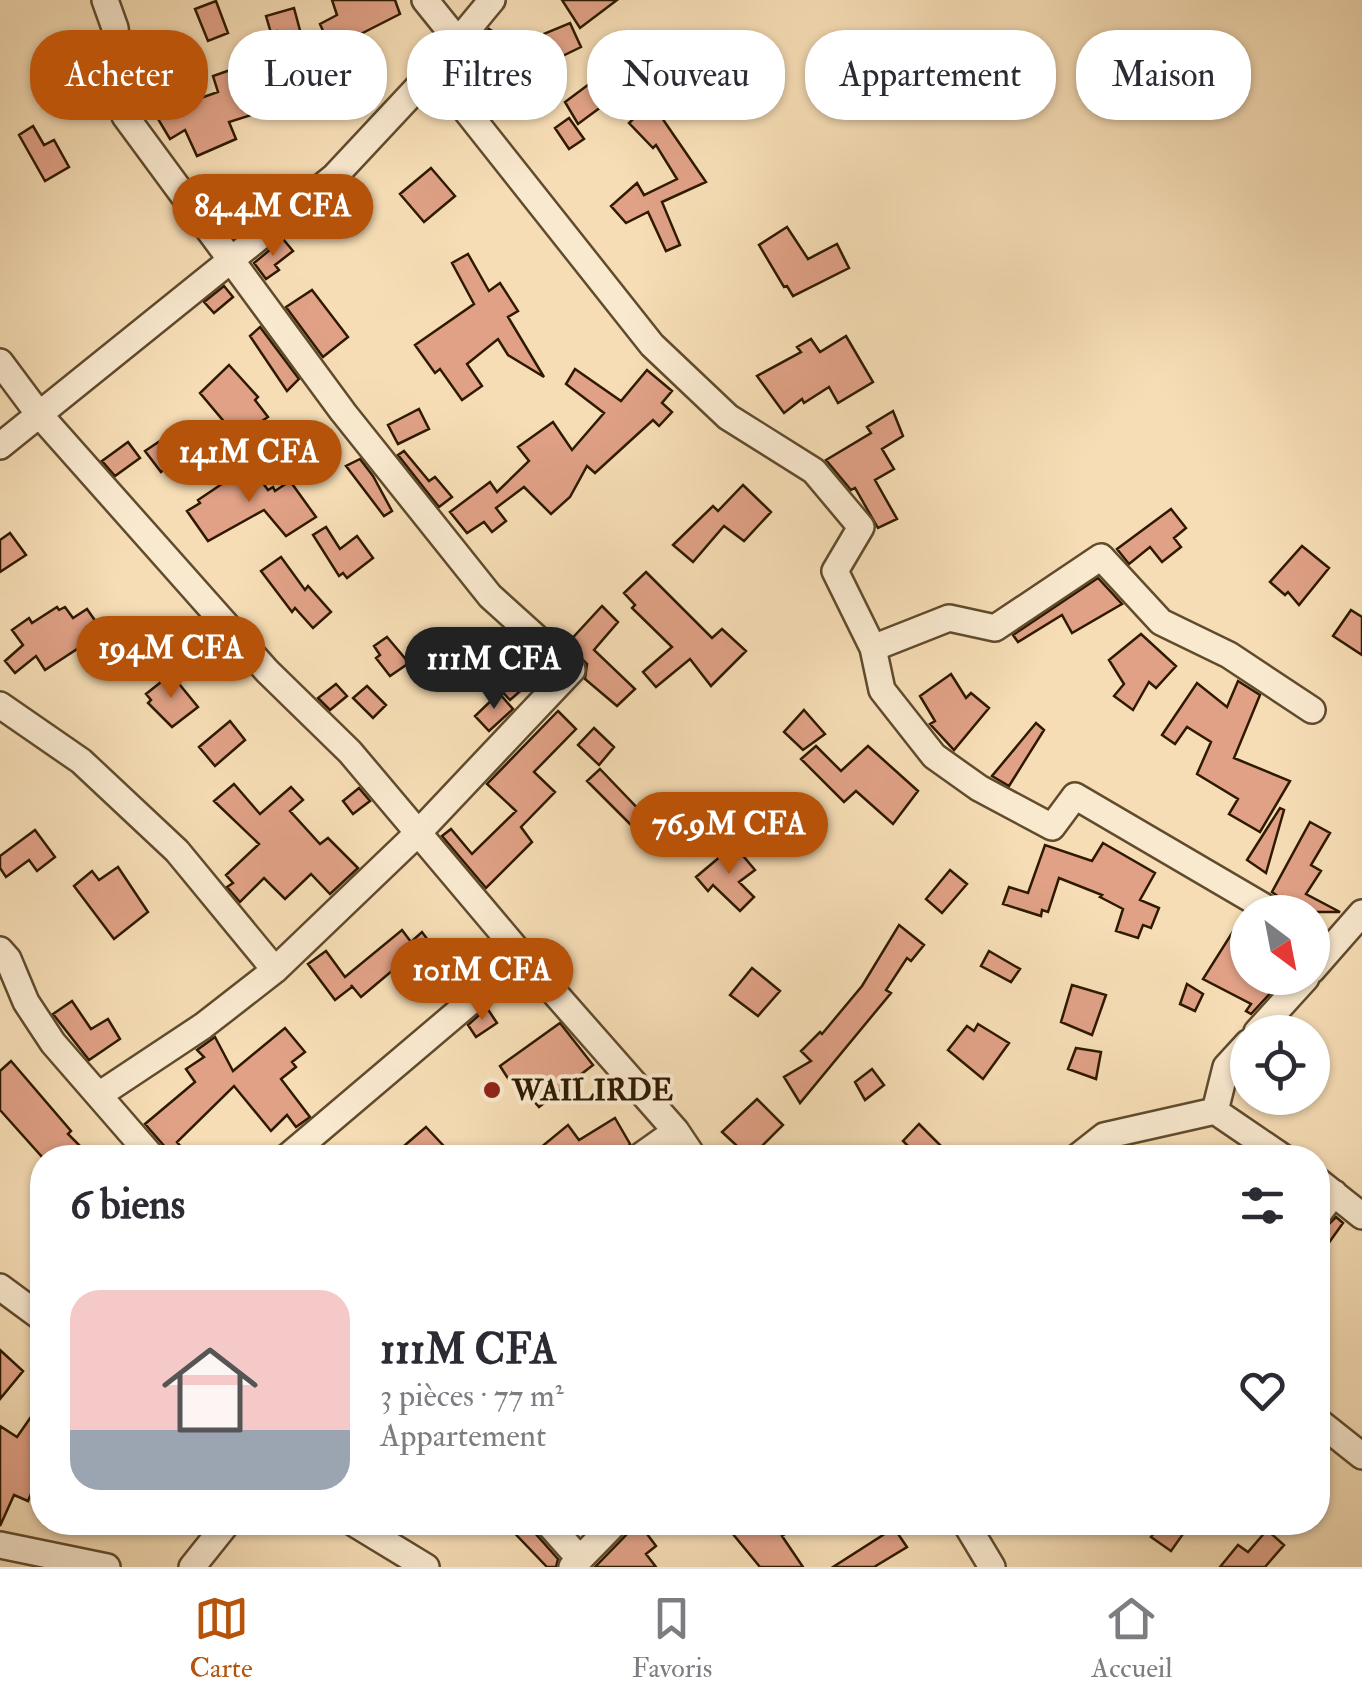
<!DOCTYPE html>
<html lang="fr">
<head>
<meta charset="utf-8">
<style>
  body { margin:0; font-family:"IM FELL Double Pica",serif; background:#f2f2f3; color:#2b2b33; height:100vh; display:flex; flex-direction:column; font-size:38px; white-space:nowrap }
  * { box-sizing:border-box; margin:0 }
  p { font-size:32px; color:#7c7c81 }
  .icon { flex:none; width:55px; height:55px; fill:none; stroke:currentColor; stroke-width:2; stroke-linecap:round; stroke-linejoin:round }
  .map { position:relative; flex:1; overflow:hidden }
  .details { position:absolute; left:30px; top:1145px; width:1300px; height:390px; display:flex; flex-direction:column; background:#fff; border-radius:40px; box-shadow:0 2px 8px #0004 }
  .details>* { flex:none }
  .hud { position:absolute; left:30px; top:30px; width:1302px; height:90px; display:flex; gap:20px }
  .needle { width:65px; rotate:148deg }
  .tools { position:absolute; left:1230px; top:895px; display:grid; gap:20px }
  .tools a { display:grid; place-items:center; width:100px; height:100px; border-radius:50%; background:#fff; box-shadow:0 2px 8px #0004; font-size:50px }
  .price { position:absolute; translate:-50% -85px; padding:0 22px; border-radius:35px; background:#b45309; color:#fff; font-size:32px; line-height:65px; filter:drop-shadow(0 2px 5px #0008) }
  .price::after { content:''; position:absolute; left:50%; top:60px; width:30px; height:22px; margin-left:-15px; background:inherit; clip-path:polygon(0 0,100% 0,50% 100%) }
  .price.current { background:#222; color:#fff }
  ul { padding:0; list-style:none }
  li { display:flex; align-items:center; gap:30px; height:250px; padding:0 40px }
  li span { display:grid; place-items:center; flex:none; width:280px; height:200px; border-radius:30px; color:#555 }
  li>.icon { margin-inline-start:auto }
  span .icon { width:120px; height:120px; fill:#fffc; stroke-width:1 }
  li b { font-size:42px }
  h2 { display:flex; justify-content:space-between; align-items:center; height:120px; padding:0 40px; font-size:42px }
  .pill { padding:0 35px; border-radius:40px; background:#fff; box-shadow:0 2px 8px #0004; font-size:35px; line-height:90px }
  .pill.current { background:#b45309; color:#fff }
  .tabs { display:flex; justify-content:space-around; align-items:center; height:140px; border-top:2px solid #e1e1e2; background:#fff; font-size:28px; color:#7c7c81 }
  .tabs a { display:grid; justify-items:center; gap:5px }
  .tabs .current { color:#b45309 }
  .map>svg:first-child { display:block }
  .building { fill:#e0a186; stroke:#2e1a00; stroke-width:2.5 }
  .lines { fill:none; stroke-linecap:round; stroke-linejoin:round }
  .minor-casing { stroke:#604b2d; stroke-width:30 }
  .minor { stroke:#f9e9cf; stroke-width:25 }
  .poi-dot { fill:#8f2418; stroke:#f9e9cf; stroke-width:4 }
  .labels { text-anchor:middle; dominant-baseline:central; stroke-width:8; stroke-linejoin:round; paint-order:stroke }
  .poi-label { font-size:30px; font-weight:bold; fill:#2e1a00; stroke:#f9e9cf; text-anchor:start }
</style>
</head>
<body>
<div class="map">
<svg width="1362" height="1567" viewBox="0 0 1362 1567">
  <rect width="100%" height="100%" fill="#f6ddb5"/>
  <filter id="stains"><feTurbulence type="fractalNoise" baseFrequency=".002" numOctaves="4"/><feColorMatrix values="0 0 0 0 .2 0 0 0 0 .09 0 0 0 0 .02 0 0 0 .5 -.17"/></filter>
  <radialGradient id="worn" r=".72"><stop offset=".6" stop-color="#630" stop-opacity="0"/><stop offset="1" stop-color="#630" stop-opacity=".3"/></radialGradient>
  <path class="building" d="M332,0H395L400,14L331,49L320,24L337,15Z
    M562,0H617L580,28Z
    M216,1L228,33L208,41L195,9Z
    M294,8L302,38L282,45L277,31L271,33L266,16Z
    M570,23L581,47L544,65L529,40Z
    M489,29L518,47L523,57L498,70L486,46L478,55L472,50Z
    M236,68L240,85L267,75L280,106L229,122L236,139L197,156L185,130L170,139L155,114L218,92L213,76Z
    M608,70L624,90L578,124L565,102Z
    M651,102L706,182L662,202L680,245L666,251L648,212L626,223L611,206L637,183L644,195L677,179L656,145L653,148L629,123Z
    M569,118L584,139L569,149L555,128Z
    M33,126L44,145L54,140L69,167L45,181L19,135Z
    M431,168L455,196L424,222L400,194Z
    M787,227L808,259L837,244L849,268L793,296L787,286L784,287L759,245Z
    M283,239L293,251L275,265L279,270L266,279L254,263Z
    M468,254L489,291L500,283L518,311L508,317L544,377L508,355L498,339L467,364L482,386L462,400L440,369L435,373L415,345L474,304L452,263Z
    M224,286L233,297L214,313L204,302Z
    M312,290L348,337L323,357L286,307Z
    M260,327L299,379L287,391L250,336Z
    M846,336L873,382L838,403L829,387L804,403L802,399L784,413L757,376L801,352L797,347L811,339L820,352Z
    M229,365L258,397L255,400L268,417L262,421L271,432L248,450L200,393Z
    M575,369L621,401L647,370L672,391L662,403L672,412L659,426L653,420L595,473L587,466L570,497L551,514L524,487L496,508L506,521L492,532L484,522L467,533L450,512L490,482L497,492L529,461L518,447L553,422L572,450L604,413L566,384Z
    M419,409L429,429L398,444L388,425Z
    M893,411L903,436L882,449L894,469L875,480L897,519L878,528L855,488L851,490L826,460L871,433L867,427Z
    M169,435L182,455L161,472L145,451Z
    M128,442L140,458L115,476L102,461Z
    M404,451L429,481L435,477L452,497L439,507L398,455Z
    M360,459L373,476L392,511L384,516L346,466Z
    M250,465L268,490L273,487L275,491L290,481L316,517L286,536L264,510L208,541L187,511L200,503L198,500Z
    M743,485L771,512L744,541L724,526L693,562L673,545L713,506L718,511Z
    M1171,509L1186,528L1174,538L1181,547L1162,562L1150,547L1129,564L1117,549Z
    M326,527L340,549L357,536L373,558L347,578L343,573L339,576L313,535Z
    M10,533L26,555L0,572V540Z
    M1302,546L1329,568L1299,605L1288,592L1285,595L1270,582Z
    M281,557L305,590L308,586L331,612L313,628L295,608L292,612L261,571Z
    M646,572L712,638L722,629L746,651L711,686L690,659L656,687L643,672L672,647L632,608L635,605L624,593Z
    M1098,578L1122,604L1072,633L1062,615L1018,642L1013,635Z
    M602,606L618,622L594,650L635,689L617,706L585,679L587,664L567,644Z
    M57,607L59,610L65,607L73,618L87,609L103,632L132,658L118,672L94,638L45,670L36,656L15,673L5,661L23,645L12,630L29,618L32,623Z
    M1351,610L1362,617V655L1333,636Z
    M1141,634L1176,666L1156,688L1149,682L1133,710L1114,696L1124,684L1109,660Z
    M387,637L409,663L390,676L376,658L380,655L374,646Z
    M171,674L198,707L172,727L148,703L151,700L146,694Z
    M516,674L526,686L510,700L499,688Z
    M951,674L966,698L971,693L989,708L954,750L930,724L935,721L920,696Z
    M1238,681L1260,695L1234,758L1290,781L1260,832L1229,814L1238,799L1197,774L1211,742L1187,727L1175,744L1162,735L1197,683L1227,707Z
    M336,684L347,696L330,710L318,698Z
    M367,686L386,705L373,718L353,698Z
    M499,693L513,709L489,731L475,716Z
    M804,710L825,734L803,750L784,732Z
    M558,711L576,729L534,772L555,792L521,827L532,842L486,888L442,836L451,829L472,854L516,811L487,784Z
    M230,721L245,740L215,766L199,747Z
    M1036,723L1044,730L1009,786L992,776Z
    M594,728L614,747L599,765L578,745Z
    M816,746L841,771L868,746L918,791L893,824L856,791L844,802L801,759Z
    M600,769L644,815L632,826L587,781Z
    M234,784L260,814L291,787L303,800L290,811L320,844L328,838L358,868L330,894L311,874L285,899L264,878L240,902L227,887L233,883L226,875L259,844L214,801Z
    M359,788L370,801L353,814L343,801Z
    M1280,808L1284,810L1266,873L1247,860Z
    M1310,822L1330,833L1311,865L1321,871L1306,894L1340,912H1289L1287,903L1272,892Z
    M35,830L55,857L37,871L29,860L6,877L0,868V856Z
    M1103,843L1155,873L1140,900L1159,908L1151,928L1143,925L1138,938L1116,931L1123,909L1100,897L1102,895L1059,878L1048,912L1042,910L1041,916L1003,904L1009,887L1028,893L1045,845L1092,861Z
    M734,845L755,870L739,882L754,897L740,911L713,885L708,891L696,877Z
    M118,867L148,912L114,939L74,886L92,871L99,880Z
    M950,870L967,884L942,913L926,899Z
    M1244,914L1248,916V959L1244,966L1248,968V978H1262L1276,987L1251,1014L1246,1011L1251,1004L1203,979Z
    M899,925L924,945L911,961L907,958L886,990L891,993L800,1103L784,1077L811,1061L801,1051L820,1032L822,1034L862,986Z
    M402,930L411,942L422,932L436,951L400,978L393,970L361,997L351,985L352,987L335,1000L308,964L326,951L345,977Z
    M989,951L1020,969L1011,982L981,966Z
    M752,968L780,991L758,1016L730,995Z
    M1187,984L1203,994L1195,1011L1180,1004Z
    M1072,985L1106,995L1092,1035L1061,1022Z
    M72,1001L91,1029L108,1019L120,1039L89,1060L53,1014Z
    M487,1008L497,1023L476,1037L468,1025Z
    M560,1023L593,1065L539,1107L513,1077L509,1080L500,1066Z
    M978,1024L1009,1043L983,1079L948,1050L967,1026L974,1031Z
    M285,1028L305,1052L292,1062L296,1067L281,1079L310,1117L296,1127L287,1115L271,1131L234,1086L177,1142L190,1158H169L165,1147L145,1124L195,1082L186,1069L204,1057L197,1050L215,1037L233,1071Z
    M1076,1048L1101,1052L1096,1079L1068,1069Z
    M11,1061L71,1131L68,1134L92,1158H43L0,1110V1071Z
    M872,1069L884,1085L865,1100L855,1082Z
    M757,1099L783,1125L750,1158L722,1132Z
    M615,1118L630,1144L621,1158H528L568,1125L579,1140Z
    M919,1124L941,1146L929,1158H895L908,1146L903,1141Z
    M426,1127L455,1158H390Z
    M1336,1217L1343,1223L1318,1258V1230L1325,1228Z
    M0,1350L23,1371L0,1399Z
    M42,1401V1467L28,1501L14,1495L0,1526V1426L17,1437Z
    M504,1522H531L535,1533L558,1559L556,1567H547Z
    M632,1522H638L656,1546L646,1554L656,1567H595L628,1533Z
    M723,1522H803L782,1536L803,1567H760Z
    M1162,1522L1183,1534L1171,1551L1151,1537Z
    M894,1528L907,1547L874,1567H833Z
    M1267,1530L1284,1545L1265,1567H1220L1238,1545L1248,1552Z"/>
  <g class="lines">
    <g class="minor-casing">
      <path id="minor" d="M425,0L458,41
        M434,70L652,345L728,417L814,471L861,527L835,571L873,648L949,618L995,628L1101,557L1161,622L1229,655L1312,710
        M0,362L38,413L267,671L350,752L523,957L676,1131L694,1158
        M0,446L334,177L434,70L492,0
        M873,648L882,690L934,756L979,788L1052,827L1075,796L1273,912
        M0,705L81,761L177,851L275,970
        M0,950L8,959L26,1002L53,1043L153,1158
        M1312,970L1362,913
        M1257,1032L1306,978
        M99,1095L203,1026L275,970L419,832L572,670L490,596L343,412L125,116L115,28L105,0
        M1215,1111L1226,1067L1248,1043
        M286,1158L523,957
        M638,1158L676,1131
        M1076,1158L1104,1136L1215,1111L1284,1158
        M1318,1181L1362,1216
        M1318,1214L1334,1193
        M0,1287L42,1318
        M1318,1421L1362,1456
        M352,1522L426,1567
        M547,1522L579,1558
        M965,1522L992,1567
        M0,1545L107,1567
        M192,1567L228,1522
        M572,1567L616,1522"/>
    </g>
    <use href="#minor" class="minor"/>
  </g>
  <circle class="poi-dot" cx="492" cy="1090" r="10"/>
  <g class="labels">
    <g class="poi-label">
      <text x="512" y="1090">WAILIRDE</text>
    </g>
  </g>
  <rect width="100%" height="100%" filter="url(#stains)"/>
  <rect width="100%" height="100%" fill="url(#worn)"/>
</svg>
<div class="tools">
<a><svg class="needle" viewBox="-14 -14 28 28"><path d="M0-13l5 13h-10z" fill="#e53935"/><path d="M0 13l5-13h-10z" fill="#7c7c81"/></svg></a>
<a><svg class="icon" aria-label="locate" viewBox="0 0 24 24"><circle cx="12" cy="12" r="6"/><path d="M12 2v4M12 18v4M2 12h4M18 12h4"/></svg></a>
</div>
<b class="price" style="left:273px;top:259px">84.4M CFA</b>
<b class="price" style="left:249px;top:505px">141M CFA</b>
<b class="price" style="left:171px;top:701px">194M CFA</b>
<b class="price current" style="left:494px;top:712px">111M CFA</b>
<b class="price" style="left:729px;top:877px">76.9M CFA</b>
<b class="price" style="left:482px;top:1023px">101M CFA</b>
<div class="hud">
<a class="pill current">Acheter</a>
<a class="pill">Louer</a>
<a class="pill">Filtres</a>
<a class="pill">Nouveau</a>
<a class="pill">Appartement</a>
<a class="pill">Maison</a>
</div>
<section class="details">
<h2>6 biens<svg class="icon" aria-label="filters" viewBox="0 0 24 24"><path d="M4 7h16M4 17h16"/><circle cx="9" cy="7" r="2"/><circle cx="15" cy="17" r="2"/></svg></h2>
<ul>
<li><span style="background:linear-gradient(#f6c9c9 70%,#9aa5b1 0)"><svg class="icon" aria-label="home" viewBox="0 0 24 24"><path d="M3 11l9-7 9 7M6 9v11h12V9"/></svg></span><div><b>111M CFA</b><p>3 pièces · 77 m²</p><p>Appartement</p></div><svg class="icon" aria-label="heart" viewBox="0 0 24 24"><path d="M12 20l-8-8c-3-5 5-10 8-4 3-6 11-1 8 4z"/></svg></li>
</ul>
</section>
</div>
<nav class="tabs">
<a class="current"><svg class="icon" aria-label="map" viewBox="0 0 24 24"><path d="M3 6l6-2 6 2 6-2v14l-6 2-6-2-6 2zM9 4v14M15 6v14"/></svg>Carte</a>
<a><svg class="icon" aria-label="saved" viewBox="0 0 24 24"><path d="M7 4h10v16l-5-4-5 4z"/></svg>Favoris</a>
<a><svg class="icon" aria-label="home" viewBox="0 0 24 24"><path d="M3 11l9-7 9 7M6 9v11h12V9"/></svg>Accueil</a>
</nav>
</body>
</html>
